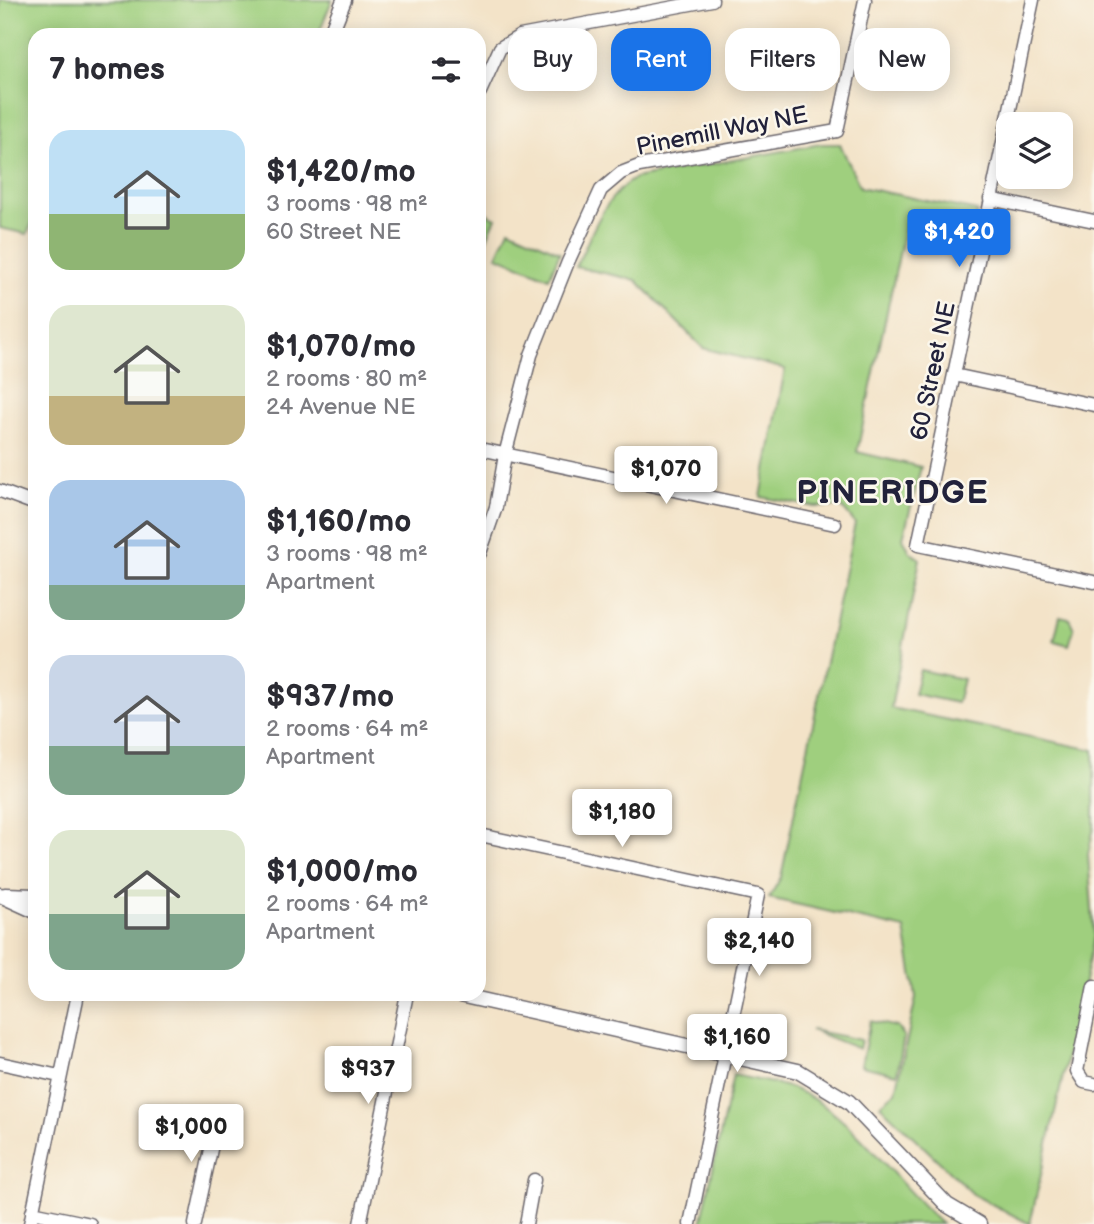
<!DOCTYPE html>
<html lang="en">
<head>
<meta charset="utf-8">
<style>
  body { margin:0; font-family:"Balsamiq Sans",sans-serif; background:#f7f7f7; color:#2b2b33; height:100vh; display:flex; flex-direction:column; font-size:26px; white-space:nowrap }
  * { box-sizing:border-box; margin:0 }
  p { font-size:23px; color:#7c7c81 }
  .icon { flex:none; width:38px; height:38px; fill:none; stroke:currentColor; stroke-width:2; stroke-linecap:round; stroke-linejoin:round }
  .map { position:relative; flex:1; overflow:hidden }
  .panel { position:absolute; left:28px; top:28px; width:458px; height:973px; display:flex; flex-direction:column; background:#fff; border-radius:21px; box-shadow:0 4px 18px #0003 }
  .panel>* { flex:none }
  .top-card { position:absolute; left:508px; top:28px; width:481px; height:63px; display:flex; gap:14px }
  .controls { position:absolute; left:996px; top:112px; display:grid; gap:14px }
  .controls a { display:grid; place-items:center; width:77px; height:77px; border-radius:14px; background:#fff; box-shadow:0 4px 18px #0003; font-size:35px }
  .price { position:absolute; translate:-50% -60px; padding:0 16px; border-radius:7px; background:#fff; color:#222; font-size:23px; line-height:46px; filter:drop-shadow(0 2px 4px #0008) }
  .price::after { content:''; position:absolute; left:50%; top:42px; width:21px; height:16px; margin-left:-10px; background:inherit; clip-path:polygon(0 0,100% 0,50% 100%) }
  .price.active { background:#1a73e8; color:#fff }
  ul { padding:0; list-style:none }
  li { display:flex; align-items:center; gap:21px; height:175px; padding:0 21px }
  li span { display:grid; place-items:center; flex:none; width:196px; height:140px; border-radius:21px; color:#555 }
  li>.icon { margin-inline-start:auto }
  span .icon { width:84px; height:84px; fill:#fffc; stroke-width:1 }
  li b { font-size:30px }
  h2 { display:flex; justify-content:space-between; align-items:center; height:84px; padding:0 21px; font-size:30px }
  .chip { padding:0 24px; border-radius:21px; background:#fff; box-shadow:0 4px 18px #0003; font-size:24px; line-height:63px }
  .chip.active { background:#1a73e8; color:#fff }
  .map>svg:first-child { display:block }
  .green { fill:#9fcf7e; stroke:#60785c; stroke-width:2 }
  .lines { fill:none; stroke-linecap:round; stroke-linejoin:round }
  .minor-casing { stroke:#6b666c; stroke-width:15 }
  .tertiary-casing { stroke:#6b666c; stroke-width:17 }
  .minor { stroke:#fff; stroke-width:12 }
  .tertiary { stroke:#fff; stroke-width:14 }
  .labels { text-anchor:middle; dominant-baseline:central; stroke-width:5; stroke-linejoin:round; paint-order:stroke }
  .street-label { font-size:24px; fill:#22223b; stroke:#fbf7ec }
  .district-label { font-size:32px; font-weight:bold; letter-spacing:2px; fill:#22223b; stroke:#fbf7ec }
</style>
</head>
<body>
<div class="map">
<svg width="1094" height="1224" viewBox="0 0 1094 1224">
  <rect width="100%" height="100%" fill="#fbf7ec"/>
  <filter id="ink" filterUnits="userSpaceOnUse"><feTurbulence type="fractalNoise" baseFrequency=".0143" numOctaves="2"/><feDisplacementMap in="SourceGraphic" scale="14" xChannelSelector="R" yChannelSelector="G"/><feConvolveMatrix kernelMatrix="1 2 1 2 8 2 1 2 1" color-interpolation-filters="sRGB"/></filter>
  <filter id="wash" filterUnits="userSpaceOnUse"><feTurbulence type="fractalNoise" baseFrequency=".00686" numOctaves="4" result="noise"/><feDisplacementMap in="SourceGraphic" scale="28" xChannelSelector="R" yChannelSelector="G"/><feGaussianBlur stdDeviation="1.57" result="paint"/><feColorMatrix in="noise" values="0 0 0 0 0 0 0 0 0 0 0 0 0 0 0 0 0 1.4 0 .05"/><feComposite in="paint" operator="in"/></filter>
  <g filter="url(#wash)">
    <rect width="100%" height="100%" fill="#f3e3c8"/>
    <path class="green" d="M0,0H332L318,35H35V217L27,234L0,228Z
      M821,144H840L860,187L977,211L974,227L908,213L857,452L921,467L903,538L910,552L920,559L891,708L1094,750V827L1088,854L1094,937L1030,1224L974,1195L880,1105L896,1092L916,997L905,929L769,898L781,877L855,523L842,507H815L761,497L785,369L703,348L636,280L576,267C592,234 603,197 635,178Z
      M480,210L496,218L485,242L480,240Z
      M509,229L560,252L549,278L497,256Z
      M1060,616L1069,618L1074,629L1069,645L1054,641Z
      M920,670L963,679L957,703L914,694Z
      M870,1021L897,1027L904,1037L897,1074L861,1066Z
      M811,1030L861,1040L859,1049Z
      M733,1075C752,1079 773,1082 791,1088C849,1109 896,1184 942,1224H701Z"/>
  </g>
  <g filter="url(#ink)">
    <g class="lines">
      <g class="minor-casing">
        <path id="minor" d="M1033,0L918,545L1094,582
          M480,92L500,48L520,36L712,0
          M990,199L1094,221
          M954,375L1094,405
          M480,449L835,524
          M0,491L35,504
          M480,553L496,507L505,455L531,355L568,262L601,190L621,173L639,166L837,131L865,0
          M480,835L758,895L690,1224
          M1094,986L1077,1071L1084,1082L1094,1084
          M0,1063L59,1076
          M32,1212L90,1224
          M30,1224L78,994
          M195,1224L219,1112
          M360,1224L407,994
          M526,1224L534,1180"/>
      </g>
      <g class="tertiary-casing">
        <path id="tertiary" d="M330,35L344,0
          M0,895L35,911
          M5,895L35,896
          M455,994L798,1071L849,1102L947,1205L979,1224"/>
      </g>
      <use href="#minor" class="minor"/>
      <use href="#tertiary" class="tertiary"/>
    </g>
  </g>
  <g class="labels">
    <g class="street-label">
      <text transform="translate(722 131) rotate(-11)">Pinemill Way NE</text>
      <text transform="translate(933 371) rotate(-78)">60 Street NE</text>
    </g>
    <g class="district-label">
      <text x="893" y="493">PINERIDGE</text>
    </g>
  </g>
</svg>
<div class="controls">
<a><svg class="icon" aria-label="layers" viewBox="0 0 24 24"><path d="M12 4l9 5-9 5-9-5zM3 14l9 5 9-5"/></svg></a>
</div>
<b class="price active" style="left:959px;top:269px">$1,420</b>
<b class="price" style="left:666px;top:506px">$1,070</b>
<b class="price" style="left:622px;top:849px">$1,180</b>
<b class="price" style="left:759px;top:978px">$2,140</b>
<b class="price" style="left:737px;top:1074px">$1,160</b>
<b class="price" style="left:368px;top:1106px">$937</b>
<b class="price" style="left:191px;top:1164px">$1,000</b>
<div class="top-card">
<a class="chip">Buy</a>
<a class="chip active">Rent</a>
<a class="chip">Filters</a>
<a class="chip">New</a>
</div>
<section class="panel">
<h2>7 homes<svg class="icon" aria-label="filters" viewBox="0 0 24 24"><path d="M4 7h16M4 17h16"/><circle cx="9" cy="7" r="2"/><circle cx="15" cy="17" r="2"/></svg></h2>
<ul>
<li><span style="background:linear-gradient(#bfe0f5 60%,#8fb573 0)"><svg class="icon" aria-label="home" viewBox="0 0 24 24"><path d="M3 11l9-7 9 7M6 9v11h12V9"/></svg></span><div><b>$1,420/mo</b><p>3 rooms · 98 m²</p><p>60 Street NE</p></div></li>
<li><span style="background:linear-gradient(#dfe7d0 65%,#c2b280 0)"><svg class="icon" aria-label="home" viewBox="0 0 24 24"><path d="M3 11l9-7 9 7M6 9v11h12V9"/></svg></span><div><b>$1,070/mo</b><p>2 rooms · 80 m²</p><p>24 Avenue NE</p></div></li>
<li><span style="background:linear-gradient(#a9c7e8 75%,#7fa58c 0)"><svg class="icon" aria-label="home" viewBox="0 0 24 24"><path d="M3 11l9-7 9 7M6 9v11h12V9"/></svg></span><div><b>$1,160/mo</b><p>3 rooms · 98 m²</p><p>Apartment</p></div></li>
<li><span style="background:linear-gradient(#c9d6e8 65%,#7fa58c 0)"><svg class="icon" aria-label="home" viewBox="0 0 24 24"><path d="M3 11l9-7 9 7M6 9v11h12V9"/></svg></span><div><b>$937/mo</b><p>2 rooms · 64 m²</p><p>Apartment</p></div></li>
<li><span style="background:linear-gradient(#dfe7d0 60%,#7fa58c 0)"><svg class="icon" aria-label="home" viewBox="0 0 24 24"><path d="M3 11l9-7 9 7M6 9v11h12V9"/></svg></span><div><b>$1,000/mo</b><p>2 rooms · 64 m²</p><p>Apartment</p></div></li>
</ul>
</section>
</div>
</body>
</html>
